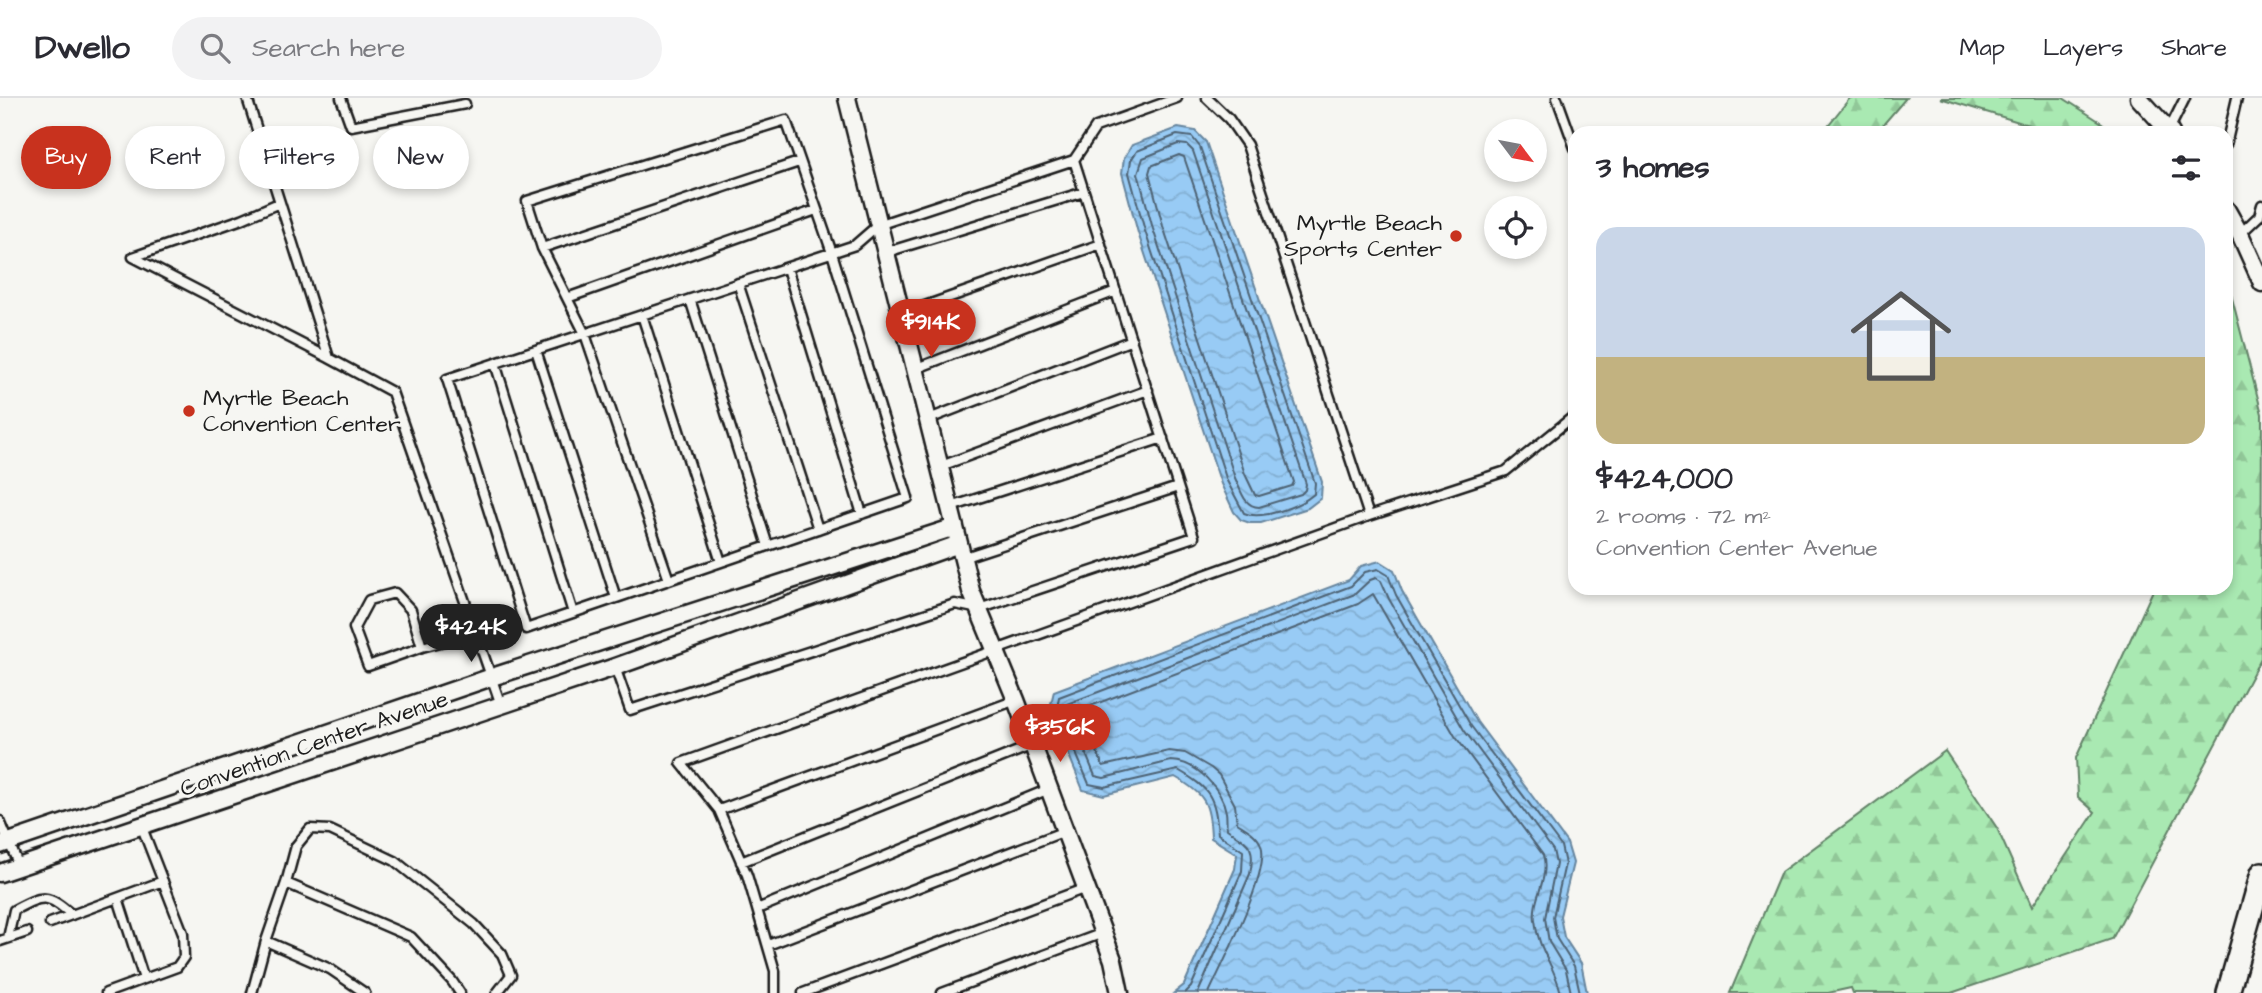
<!DOCTYPE html>
<html lang="en">
<head>
<meta charset="utf-8">
<style>
  body { margin:0; font-family:"Architects Daughter",sans-serif; background:#f2f2f3; color:#2b2b33; height:100vh; display:flex; flex-direction:column; font-size:26px; white-space:nowrap }
  * { box-sizing:border-box; margin:0 }
  p { font-size:23px; color:#7c7c81 }
  .icon { flex:none; width:38px; height:38px; fill:none; stroke:currentColor; stroke-width:2; stroke-linecap:round; stroke-linejoin:round }
  .map { position:relative; flex:1; overflow:hidden }
  .drawer { position:absolute; left:1568px; top:28px; width:665px; height:469px; display:flex; flex-direction:column; background:#fff; border-radius:21px; box-shadow:0 4px 10px #0003 }
  .drawer>* { flex:none }
  .hud { position:absolute; left:21px; top:28px; width:665px; height:63px; display:flex; gap:14px }
  .needle { width:46px; rotate:122deg }
  .controls { position:absolute; left:1484px; top:21px; display:grid; gap:14px }
  .controls a { display:grid; place-items:center; width:63px; height:63px; border-radius:50%; background:#fff; box-shadow:0 4px 10px #0003; font-size:35px }
  .price { position:absolute; translate:-50% -60px; padding:0 16px; border-radius:24px; background:#c8321e; color:#fff; font-size:23px; line-height:46px; filter:drop-shadow(0 2px 4px #0008) }
  .price::after { content:''; position:absolute; left:50%; top:42px; width:21px; height:16px; margin-left:-10px; background:inherit; clip-path:polygon(0 0,100% 0,50% 100%) }
  .price.current { background:#222; color:#fff }
  ul { padding:0; list-style:none }
  li { display:grid; align-content:center; gap:14px; height:371px; padding:0 28px }
  li+li { border-top:2px solid #e1e1e2 }
  li span { display:grid; place-items:center; height:217px; border-radius:21px; color:#555 }
  li>.icon { margin-inline-start:auto }
  span .icon { width:126px; height:126px; fill:#fffc; stroke-width:1 }
  li b { font-size:30px }
  h2 { display:flex; justify-content:space-between; align-items:center; height:84px; padding:0 28px; font-size:30px }
  .pill { padding:0 24px; border-radius:32px; background:#fff; box-shadow:0 4px 10px #0003; font-size:24px; line-height:63px }
  .pill.current { background:#c8321e; color:#fff }
  header { display:flex; align-items:center; gap:42px; box-sizing:border-box; height:98px; padding:0 35px; background:#fff; border-bottom:2px solid #e1e1e2 }
  header strong { font-size:33px }
  nav { display:flex; gap:38px; margin-inline-start:auto; font-size:24px }
  .search { width:490px; height:63px; background:#f2f2f3; display:flex; align-items:center; gap:18px; box-sizing:border-box; padding:0 24px; border-radius:38px; color:#7c7c81; font-size:26px }
  .map>svg:first-child { display:block }
  .forest { fill:url(#forest-firs); stroke:#628267; stroke-width:2 }
  .water { fill:url(#water-waves); stroke:#66859e; stroke-width:2 }
  .lines { fill:none; stroke-linecap:round; stroke-linejoin:round }
  .shore { stroke:#4e6273; stroke-width:2 }
  .service-casing { stroke:#1c1c1c; stroke-width:13 }
  .minor-casing { stroke:#1c1c1c; stroke-width:21 }
  .secondary-casing { stroke:#1c1c1c; stroke-width:26 }
  .service { stroke:#f6f6f2; stroke-width:8 }
  .minor { stroke:#f6f6f2; stroke-width:16 }
  .secondary { stroke:#f6f6f2; stroke-width:21 }
  .poi-dot { fill:#c8321e; stroke:#f6f6f2; stroke-width:2.5 }
  .labels { text-anchor:middle; dominant-baseline:central; stroke-width:6; stroke-linejoin:round; paint-order:stroke }
  .poi-label { font-size:23px; fill:#1c1c1c; stroke:#f6f6f2; text-anchor:end }
  .street-label { font-size:23px; fill:#1c1c1c; stroke:#f6f6f2 }
</style>
</head>
<body>
<header>
<strong>Dwello</strong>
<div class="search"><svg class="icon" aria-label="search" viewBox="0 0 24 24"><circle cx="10" cy="10" r="6"/><path d="M15 15l6 6"/></svg>Search here</div>
<nav><a>Map</a><a>Layers</a><a>Share</a></nav>
</header>
<div class="map">
<svg width="2262" height="895" viewBox="0 0 2262 895">
  <defs>
    <pattern id="forest-firs" width="22" height="20" patternUnits="userSpaceOnUse" patternTransform="scale(1.75)"><rect width="22" height="20" fill="#a9e9b2"/><path d="M5 1l3.5 6h-7zM16 11l3.5 6h-7z" fill="#91c798"/></pattern>
    <pattern id="water-waves" width="16" height="10" patternUnits="userSpaceOnUse" patternTransform="scale(1.75)"><rect width="16" height="10" fill="#98cbf5"/><path d="M0 5q4-4 8 0t8 0" fill="none" stroke="#82aed1"/></pattern>
  </defs>
  <rect width="100%" height="100%" fill="#f6f6f2"/>
  <filter id="ink" filterUnits="userSpaceOnUse"><feTurbulence type="fractalNoise" baseFrequency=".0143" numOctaves="2"/><feDisplacementMap in="SourceGraphic" scale="14" xChannelSelector="R" yChannelSelector="G"/><feConvolveMatrix kernelMatrix="1 2 1 2 8 2 1 2 1" color-interpolation-filters="sRGB"/></filter>
  <g filter="url(#ink)">
    <path class="forest" d="M1850,0H1906L1876,35H1822Z
      M1940,0H2063L2102,25L2113,35H2040L2042,31Z
      M2226,177L2262,316L2261,560L2112,841L1951,895H1853L1851,890L1828,895H1730L1781,774L1945,653L1997,730L2032,809L2095,714L2078,699L2076,660L2154,490H2226Z"/>
    <path class="water" d="M1178,30L1195,33L1206,44L1322,384L1321,400L1308,410L1261,425H1250L1241,422L1234,414L1221,386L1138,135L1122,75L1124,60L1132,47Z
      M1380,463L1394,472L1402,493L1477,624L1567,745L1573,765L1560,818L1564,839L1581,865L1587,895H1174L1184,887L1235,771L1237,756L1211,740C1210,705 1205,696 1175,679L1104,697L1083,692L1050,610L1054,593L1349,482L1361,468Z"/>
    <g class="lines">
      <path class="shore" d="M1177,37L1192,39L1200,49L1315,385L1314,396C1300,408 1261,423 1244,415L1227,383L1145,133L1129,75L1131,62L1137,53Z
        M1178,46L1187,47L1193,53L1306,386L1305,392L1301,396L1259,409C1244,409 1241,392 1235,380L1153,131L1138,75L1143,60Z
        M1179,57L1184,59L1294,384L1292,388L1259,398L1255,397L1245,376L1163,128L1149,75L1151,68Z
        M1185,895L1191,889L1242,773L1243,753L1218,736C1215,699 1211,691 1178,672L1104,689L1089,686L1057,610L1059,599L1351,488L1365,474L1378,471L1388,477L1396,497L1471,628L1561,748L1565,766L1553,819L1557,841L1574,868L1580,895
        M1198,895L1250,776C1256,747 1249,746 1227,731C1226,725 1227,719 1226,714C1222,691 1196,663 1171,663L1104,680L1095,678L1067,610V606L1355,496L1370,482L1376,480L1381,483L1389,501L1464,632L1553,752L1556,766L1545,820L1549,844L1566,872L1571,895
        M1209,895C1222,866 1271,773 1261,747C1257,736 1246,731 1237,725L1235,707L1219,677L1211,670L1185,655L1169,653L1103,668L1080,612L1358,506L1373,496L1455,638L1543,757C1550,780 1532,800 1535,822C1538,853 1554,866 1561,895"/>
      <g class="service-casing">
        <path id="service" d="M247,0L329,260L392,294L501,607
          M341,0L351,28L465,6
          M1207,0L1229,21L1247,47L1369,418
          M1557,0L1575,50
          M2169,32L2185,0
          M2226,47L2237,0
          M1074,62L1096,29L1177,0
          M279,105L242,121L133,159L329,260
          M2240,136L2259,118L2262,107
          M542,150L799,64
          M887,154L1084,94
          M787,170L862,416
          M738,185L818,431
          M567,200L816,112
          M690,201L768,448
          M902,216L1101,146
          M642,217L721,464
          M536,252L616,500
          M495,265L573,515
          M915,271L1116,193
          M929,321L1132,242
          M941,368L1148,292
          M951,409L1163,340
          M962,460L1178,389
          M422,549L411,512L395,495L369,502L354,530L368,568L422,549L474,535
          M615,569L630,612L955,506L979,511L1194,439L1074,62L878,127L855,147L447,281L526,531L908,400L832,155L786,22L527,103L542,150L585,236L669,482
          M719,712L1016,602
          M0,723L19,768
          M741,764L1033,647
          M286,785L411,839L452,883L460,895
          M118,800L144,881
          M757,811L1049,691
          M50,825L163,783
          M8,840L14,812C44,796 47,796 72,817
          M0,843L27,834
          M266,843L330,871L365,895
          M768,847L1065,733
          M106,895L177,869L184,859L183,835L141,727
          M252,895L266,843L286,785L296,748L310,731L330,732L395,763L474,826L502,856L511,877L497,895
          M775,895V873L747,777L719,712L681,665L1369,418L1506,373L1575,317
          M803,895L1086,790
          M942,895L1103,835"/>
      </g>
      <g class="minor-casing">
        <path id="minor" d="M847,0L971,493L1016,602L1103,835L1113,862L1120,895
          M2139,0L2171,35
          M2226,111L2240,136L2262,185
          M0,747L489,580L955,429
          M0,775L615,569L959,446"/>
      </g>
      <g class="secondary-casing">
        <path id="secondary" d="M2228,895L2262,775"/>
      </g>
      <use href="#service" class="service"/>
      <use href="#minor" class="minor"/>
      <use href="#secondary" class="secondary"/>
    </g>
  </g>
  <g class="poi-dot">
    <circle cx="1456" cy="138" r="7"/>
    <circle cx="189" cy="313" r="7"/>
  </g>
  <g class="labels">
    <g class="poi-label">
      <text x="1442" y="125">Myrtle Beach<tspan x="1442" dy="26">Sports Center</tspan></text>
      <text x="203" y="300" text-anchor="start">Myrtle Beach<tspan x="203" dy="26">Convention Center</tspan></text>
    </g>
    <g class="street-label">
      <text transform="translate(314 646) rotate(-19)">Convention Center Avenue</text>
    </g>
  </g>
</svg>
<div class="controls">
<a><svg class="needle" viewBox="-14 -14 28 28"><path d="M0-13l5 13h-10z" fill="#e53935"/><path d="M0 13l5-13h-10z" fill="#7c7c81"/></svg></a>
<a><svg class="icon" aria-label="locate" viewBox="0 0 24 24"><circle cx="12" cy="12" r="6"/><path d="M12 2v4M12 18v4M2 12h4M18 12h4"/></svg></a>
</div>
<b class="price" style="left:931px;top:261px">$914K</b>
<b class="price current" style="left:471px;top:566px">$424K</b>
<b class="price" style="left:1060px;top:666px">$356K</b>
<div class="hud">
<a class="pill current">Buy</a>
<a class="pill">Rent</a>
<a class="pill">Filters</a>
<a class="pill">New</a>
</div>
<section class="drawer">
<h2>3 homes<svg class="icon" aria-label="filters" viewBox="0 0 24 24"><path d="M4 7h16M4 17h16"/><circle cx="9" cy="7" r="2"/><circle cx="15" cy="17" r="2"/></svg></h2>
<ul>
<li><span style="background:linear-gradient(#c9d6e8 60%,#c2b280 0)"><svg class="icon" aria-label="home" viewBox="0 0 24 24"><path d="M3 11l9-7 9 7M6 9v11h12V9"/></svg></span><div><b>$424,000</b><p>2 rooms · 72 m²</p><p>Convention Center Avenue</p></div></li>
</ul>
</section>
</div>
</body>
</html>
